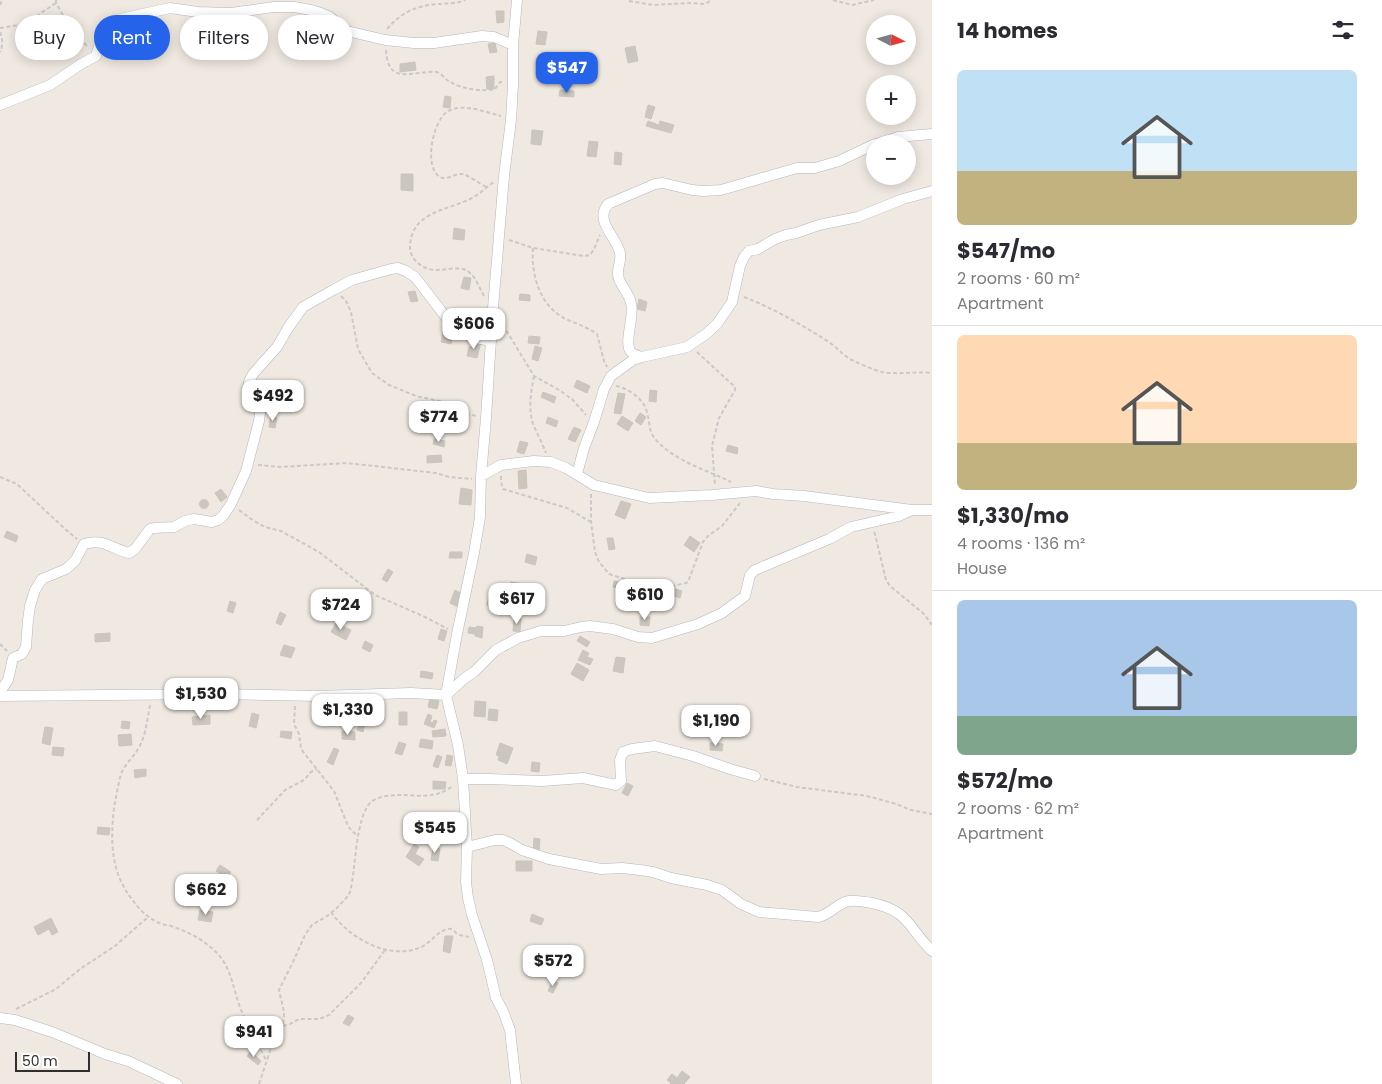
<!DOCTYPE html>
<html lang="en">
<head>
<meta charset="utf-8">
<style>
  body { margin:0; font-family:Poppins,sans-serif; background:#f7f7f7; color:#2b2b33; height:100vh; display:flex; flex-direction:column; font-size:19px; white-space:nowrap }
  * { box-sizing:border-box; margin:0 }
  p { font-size:16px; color:#7c7c81 }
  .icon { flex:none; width:28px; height:28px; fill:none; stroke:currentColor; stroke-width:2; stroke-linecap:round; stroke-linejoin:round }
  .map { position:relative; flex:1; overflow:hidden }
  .details { display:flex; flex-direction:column; background:#fff; width:450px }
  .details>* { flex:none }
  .top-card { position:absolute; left:15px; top:15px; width:475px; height:45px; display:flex; gap:10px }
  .needle { width:32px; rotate:96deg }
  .buttons { position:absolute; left:866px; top:15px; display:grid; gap:10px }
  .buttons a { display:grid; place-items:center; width:50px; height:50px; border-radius:50%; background:#fff; box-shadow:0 2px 12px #0003; font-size:25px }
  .scale { position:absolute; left:15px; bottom:12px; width:75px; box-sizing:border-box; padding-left:5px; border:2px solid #2e2e2e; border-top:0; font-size:14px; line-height:18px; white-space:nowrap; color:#2e2e2e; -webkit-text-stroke:4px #fff; paint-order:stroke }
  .price { position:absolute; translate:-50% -42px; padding:0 11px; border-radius:10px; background:#fff; color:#222; font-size:16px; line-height:32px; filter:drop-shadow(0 1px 2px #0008) }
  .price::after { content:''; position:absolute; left:50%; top:30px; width:15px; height:11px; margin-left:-8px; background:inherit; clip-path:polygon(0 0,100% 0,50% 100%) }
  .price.on { background:#2563eb; color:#fff }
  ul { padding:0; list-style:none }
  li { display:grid; align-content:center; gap:10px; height:265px; padding:0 25px }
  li+li { border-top:1px solid #e1e1e2 }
  li span { display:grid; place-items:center; height:155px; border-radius:8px; color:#555 }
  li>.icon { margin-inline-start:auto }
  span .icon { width:90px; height:90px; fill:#fffc; stroke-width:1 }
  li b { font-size:21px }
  h2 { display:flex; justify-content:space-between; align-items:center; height:60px; padding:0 25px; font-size:21px }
  .tag { padding:0 18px; border-radius:22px; background:#fff; box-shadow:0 2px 12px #0003; font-size:18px; line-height:45px }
  .tag.on { background:#2563eb; color:#fff }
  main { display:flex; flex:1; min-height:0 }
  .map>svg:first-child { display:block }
  .building { fill:#cbc7bf; stroke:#cbc5ba }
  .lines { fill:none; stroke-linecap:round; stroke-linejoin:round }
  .minor-casing { stroke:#b4b7c1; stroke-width:11 }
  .path { stroke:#c9c9c9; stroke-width:2; stroke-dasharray:4 2.5; stroke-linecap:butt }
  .minor { stroke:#fff; stroke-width:10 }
</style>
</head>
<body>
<main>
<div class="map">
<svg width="932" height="1084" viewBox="0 0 932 1084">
  <rect width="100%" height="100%" fill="#efe9e1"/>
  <path class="building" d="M496,11H504V22L497,23Z
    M538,31L547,32L545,45L536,44Z
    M495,43L497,52L490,53L488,44Z
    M635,46L638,61L628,63L625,48Z
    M415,62L416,70L400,72V64Z
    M494,76V89H487L486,77Z
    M560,90L574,91V97L559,96Z
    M445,96L451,97L450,108L443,107Z
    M648,105L655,107L651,119L645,117Z
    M648,121L659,125L660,121L674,125L671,133L646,126Z
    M532,130L543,131L541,145L531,144Z
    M589,141L598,142L596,157L587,156Z
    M615,152L622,153L621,165L614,164Z
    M401,174H413V191L401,190Z
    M454,228L465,230L464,240L453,239Z
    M464,277L471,278L469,290L461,288Z
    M415,291L418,301L411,302L408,292Z
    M520,294L530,295V301L519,300Z
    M639,299L647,302L645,311L637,309Z
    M444,327L454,329L451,344L441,342Z
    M529,336L540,337L539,344L528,343Z
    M474,340L481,342L477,358L467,356L469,347H473Z
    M535,346L542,348L538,361L532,359Z
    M577,380L590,386L587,393L574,387Z
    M650,390L657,391L656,402L649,401Z
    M543,392L556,397L554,403L541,397Z
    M618,393L625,394L621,414L614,413Z
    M640,413L646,417L641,425L635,421Z
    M448,416L454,417L452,430L445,428Z
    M622,416L633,423L628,431L617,424Z
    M271,417L277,418L275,428L269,427Z
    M548,417L558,421L556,427L546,423Z
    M574,427L581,430L575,442L568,439Z
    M434,439L445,441L444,447L433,444Z
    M520,441L528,443L524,454L517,452Z
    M728,445L738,448L737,454L726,451Z
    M441,455L442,462L427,463V456Z
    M526,470L527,488L519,489L518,471Z
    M461,488L472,490L471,505L459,504Z
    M221,489L227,497L221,502L215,493Z
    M199.5 504a4.5 4.5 0 1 1 9 0a4.5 4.5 0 1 1-9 0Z
    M621,501L631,504L625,519L615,515Z
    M7,531L18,536L16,542L4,537Z
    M690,536L700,543L694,552L684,545Z
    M607,538H613L615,549L609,550Z
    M450,552H462V558H449Z
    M527,554L537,557L535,565L525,562Z
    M388,569L393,572L387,582L382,579Z
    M614,581L625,583L624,589L613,587Z
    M511,582L524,584L523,590L510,588Z
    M673,588L682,591L680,598L671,595Z
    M455,590L465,595L460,608L450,603Z
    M491,590L500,592L497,601L509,604L512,593L519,595L514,613L501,610L500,614L491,611L493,606L487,605Z
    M230,601L236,603L233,613L227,611Z
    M280,612L286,615L281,625L276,623Z
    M640,617H650L649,626L640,625Z
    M514,618L521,619L520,632L513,631Z
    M336,623L351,630L346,640L331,632Z
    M477,626L483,627L482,638L475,636V634L468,633L469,627L476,628Z
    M441,629L447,631L444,641L438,639Z
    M110,633V641L95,642V634Z
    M580,636L590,642L587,647L577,641Z
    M365,641L373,645L370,652L362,648Z
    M284,645L295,648L291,658L280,655Z
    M583,650L589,653L587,657L593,659L590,665L578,660Z
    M616,657L625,658L623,673L613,671Z
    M577,663L589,670L583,681L571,674Z
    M421,671L433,673L432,679L420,677Z
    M430,698L439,701L437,709L428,707Z
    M475,701L486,702L485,717L474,716Z
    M489,709L498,710L497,721L488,720Z
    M399,712H407V725H399Z
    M252,713L259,715L256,728L249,726Z
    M428,714L432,716L430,722L433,723L434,720L437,721L434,728L424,724Z
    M210,715V724L193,725L192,717Z
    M361,718L366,719L363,732L357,730Z
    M122,721L130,722L129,729L121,728Z
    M45,727L53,728L50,745L42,743Z
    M445,729L446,736L433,737L432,731Z
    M281,731L292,732L291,739L280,737Z
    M342,731L355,732V740L342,739Z
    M131,734L132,745L119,746L118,735Z
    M421,739L433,741L432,749L419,747Z
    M399,742L406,744L402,755L395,753Z
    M500,743L513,748L507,764L498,760L499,756L496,755Z
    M710,743L723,744L722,751L710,750Z
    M53,747L64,748L63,756L52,755Z
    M334,748L339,750L333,765L327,762Z
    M437,755L442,757L438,768L433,766Z
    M447,755L453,756L451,766L445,765Z
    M532,762L540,763L539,772L531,771Z
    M146,769V776L135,778L134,770Z
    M433,781L446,782L445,789H433Z
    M627,783L633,786L628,796L622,793Z
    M98,827L110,828L109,835L97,834Z
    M534,838L540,839L539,852H533Z
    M414,844L419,847L415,854L424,859L419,866L406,857Z
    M433,847L440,849L438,861L431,860Z
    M516,861H532V871H516Z
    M220,865L231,872L227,878L216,871Z
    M200,910L213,912L211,922L198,920Z
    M532,914L544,919L541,925L530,921Z
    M51,918L58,932L52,935L49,929L38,935L34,927Z
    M445,936H453L450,953L443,951Z
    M553,980L558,983L553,993L548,991Z
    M348,1015L354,1018L349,1026L343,1023Z
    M251,1051L261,1061L258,1065L247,1056Z
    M682,1071L690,1077L684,1084H670L671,1083L667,1080L672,1074L677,1078Z"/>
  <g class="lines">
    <g class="minor-casing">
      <path id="minor" d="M0,105L50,85L81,64L96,56L100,43L108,30L120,19L170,8L198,12L231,13L274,7H294L311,10L321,13L330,17L347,31L385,40L414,43H434L482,36L494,37L513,45
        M877,144L898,137L932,134
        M642,357C638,356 634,355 631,352C623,343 635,316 631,303C629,294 622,287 619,279C615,270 622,263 620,253C616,236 594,221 608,204L655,184L663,183L692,190L703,191L721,190L797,168H815L839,161L875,144
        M577,474L584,448L594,422L604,389L611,376L633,360L642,357L687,347L706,334L717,324L732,302L740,266L744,257L749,251L758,249L775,239L786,235L796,233L819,225L858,217L903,199L932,191
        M481,476L501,465L534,461L551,462L566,468L594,485L649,498L712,495L756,491L773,494L804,496L912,510H932
        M0,692L8,680L13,658L22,654L26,647L28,620L30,606L35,590L42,579L66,569L75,561L84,544C105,538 111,549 129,553L135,549L150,529L154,528L174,527L185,521L194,519L212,522L218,520L223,516L231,504L246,471L259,421L260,413L259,407L248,388L249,382L253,374L277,347L288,328L303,307L335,289L352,280L391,269L398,268L406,271L415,277L445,316L461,330L471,337L491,341
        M0,696L218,694L318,696L411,693L446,695L465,678L474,672L496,650L518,638L541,631H564L581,627L590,626L613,629L638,637L652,638L698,624L722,613L745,596L750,575L755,570L829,539L851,527L899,516L912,510
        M463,779H489L542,781L583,778L616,785L621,781L620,760L623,752L632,749L655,746L693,756L730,769L755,776
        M467,847L495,840H503L510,843L522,850L549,859L601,869L622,868L640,870L653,872L671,878L707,885L722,890L741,904L759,912L818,917C830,915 837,903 849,901C856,900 865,902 872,903C910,911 908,928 932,951
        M0,1018L15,1020L52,1032L105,1054L128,1061L177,1084
        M516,1084L510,1030L503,1011L496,998L487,960L472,915L468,898L466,882L467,847L463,779L458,745L446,695L457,634L474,553L480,517L481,476L486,418L493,308L504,176L511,120L513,85V45L517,0"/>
    </g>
    <path class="path" d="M56,0V3L71,29L88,47
      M833,0L852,5L874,0
      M629,1L653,5L690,3L705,4L712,0
      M0,5L2,0
      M0,28L25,24L56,3
      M387,29C402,12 415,6 438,4C447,3 457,4 465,0
      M0,32C3,39 3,46 0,52
      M386,50C388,87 413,70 437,72C442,74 445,79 450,82C462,89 482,92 495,89L500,82H502
      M486,187C480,184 467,174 462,174C455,173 447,181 440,177C423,167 433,120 448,111C464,103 485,112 501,116
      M509,240L533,248L584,256L590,255L594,249L600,235
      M533,248C531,274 539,303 562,317C573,323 586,326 597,334L604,361L607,367
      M341,296L346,301L351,312L358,349L372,373L389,385L416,396L449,403L456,407L462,413L477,416
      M484,296C480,289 476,278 470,273C460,263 441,273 429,269C419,266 410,258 410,247C411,211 447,211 472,198C480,194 486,187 494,182
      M744,297C773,308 802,325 829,342C836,347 842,354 850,359C857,363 874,370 882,372C899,375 915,371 932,373
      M503,325L534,376L559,390L572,399L586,415
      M697,352L735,387V390L719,418L712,446L715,485
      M534,376C531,392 528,408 533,424C537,433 542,443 546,453
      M616,386C628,388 644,399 647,412C651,426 647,432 660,444C680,463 707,470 731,482
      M258,465L280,467L347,463L436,473L449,477L472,479
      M501,476V482L503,489L567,508L591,522
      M0,477L17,484L64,528L77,539
      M591,494V522L595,552L599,562L609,574L646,586L659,589L686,583L688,582L703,542L708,536L722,526L740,503
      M239,510L254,521L265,527L281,531L319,552L375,595L425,617L448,629
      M874,532L875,534L886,580L890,586L924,614L932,625
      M0,644L7,651
      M150,705C147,720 146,736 138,749C133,758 124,765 121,774C118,785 116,797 114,808C110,843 111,874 134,902C140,910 147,917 157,922C161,924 166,925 171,926C189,932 204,940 217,953C233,970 233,992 242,1012C249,1029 258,1044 266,1060
      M295,706L294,724L299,734L301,749L334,791L348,826L352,831L358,836
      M764,779L797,787L867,796L896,804L911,810L932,814
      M257,820L285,790L304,780L311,772L317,769
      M331,912C349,938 388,960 419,948C430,944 437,931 448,929C453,928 454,932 458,934C461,936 466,936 469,937
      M16,1009L56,989L80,969L115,946L148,917
      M283,1026L290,1024L299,1019H319L329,1015L361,983L385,950
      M259,1084L272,1045L282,1026L284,1019V1012L279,990L293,962L305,935L312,925L327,916L336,909L347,897L350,892C356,870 355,817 371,802C380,795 394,795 405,795C425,796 435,798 453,786"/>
    <use href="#minor" class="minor"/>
  </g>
</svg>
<div class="buttons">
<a><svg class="needle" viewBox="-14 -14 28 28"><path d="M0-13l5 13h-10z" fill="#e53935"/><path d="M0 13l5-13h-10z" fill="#7c7c81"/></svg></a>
<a>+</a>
<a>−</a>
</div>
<div class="scale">50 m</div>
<b class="price on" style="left:567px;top:94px">$547</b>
<b class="price" style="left:474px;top:350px">$606</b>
<b class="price" style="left:273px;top:422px">$492</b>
<b class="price" style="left:439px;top:443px">$774</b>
<b class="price" style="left:645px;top:621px">$610</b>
<b class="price" style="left:517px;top:625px">$617</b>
<b class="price" style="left:341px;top:631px">$724</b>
<b class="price" style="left:201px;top:720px">$1,530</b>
<b class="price" style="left:348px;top:736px">$1,330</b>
<b class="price" style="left:716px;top:747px">$1,190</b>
<b class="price" style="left:435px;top:854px">$545</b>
<b class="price" style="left:206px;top:916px">$662</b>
<b class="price" style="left:553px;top:987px">$572</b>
<b class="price" style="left:254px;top:1058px">$941</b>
<div class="top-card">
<a class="tag">Buy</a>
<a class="tag on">Rent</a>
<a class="tag">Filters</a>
<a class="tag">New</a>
</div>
</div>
<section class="details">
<h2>14 homes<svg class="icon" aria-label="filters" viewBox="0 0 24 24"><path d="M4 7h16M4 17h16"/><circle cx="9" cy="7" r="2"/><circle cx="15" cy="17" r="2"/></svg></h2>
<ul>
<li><span style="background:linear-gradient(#bfe0f5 65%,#c2b280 0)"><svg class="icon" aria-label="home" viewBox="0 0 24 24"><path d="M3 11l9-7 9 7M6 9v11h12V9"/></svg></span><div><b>$547/mo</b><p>2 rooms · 60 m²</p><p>Apartment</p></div></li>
<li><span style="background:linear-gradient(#ffd9b3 70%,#c2b280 0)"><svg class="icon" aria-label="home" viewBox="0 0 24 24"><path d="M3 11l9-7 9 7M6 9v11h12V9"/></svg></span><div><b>$1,330/mo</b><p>4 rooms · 136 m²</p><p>House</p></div></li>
<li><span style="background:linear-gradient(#a9c7e8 75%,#7fa58c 0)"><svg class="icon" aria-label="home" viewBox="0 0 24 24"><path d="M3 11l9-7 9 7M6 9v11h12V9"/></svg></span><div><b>$572/mo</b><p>2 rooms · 62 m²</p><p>Apartment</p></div></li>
</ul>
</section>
</main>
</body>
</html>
